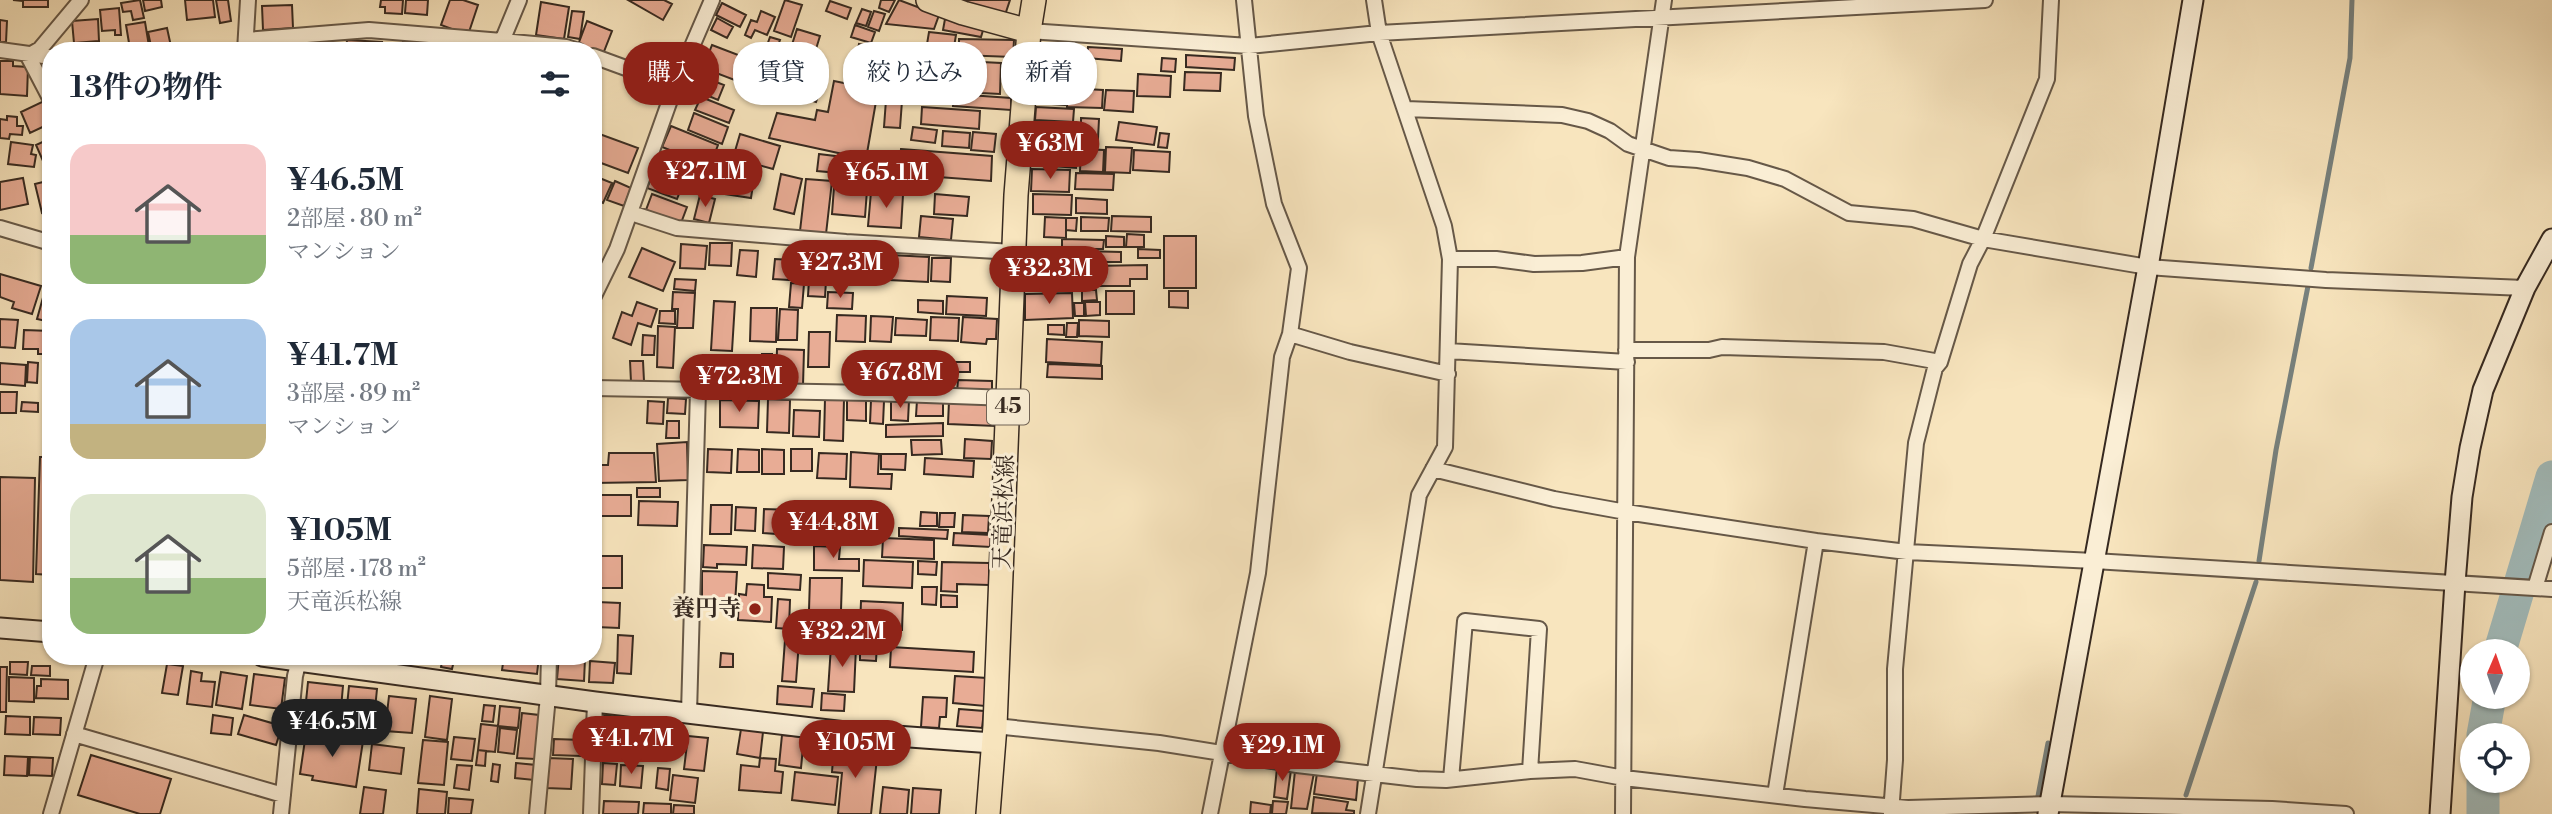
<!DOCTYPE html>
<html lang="ja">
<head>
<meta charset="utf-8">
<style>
  body { margin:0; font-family:"Libre Bodoni","Noto Serif JP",serif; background:#f2f2f3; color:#1f2937; height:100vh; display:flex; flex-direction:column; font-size:26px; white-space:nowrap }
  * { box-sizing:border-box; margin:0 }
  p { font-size:23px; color:#747a83 }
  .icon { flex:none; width:38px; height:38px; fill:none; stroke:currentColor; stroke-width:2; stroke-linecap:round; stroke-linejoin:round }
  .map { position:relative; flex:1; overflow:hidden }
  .side { position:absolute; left:42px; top:42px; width:560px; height:623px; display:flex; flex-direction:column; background:#fff; border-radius:28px; box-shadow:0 2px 5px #0004 }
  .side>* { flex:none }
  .guide { position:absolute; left:623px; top:42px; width:665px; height:63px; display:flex; gap:14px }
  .needle { width:46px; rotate:2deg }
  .tools { position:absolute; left:2460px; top:639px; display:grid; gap:14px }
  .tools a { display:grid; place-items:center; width:70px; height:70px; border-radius:50%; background:#fff; box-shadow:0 2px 5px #0004; font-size:35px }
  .price { position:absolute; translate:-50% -60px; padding:0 16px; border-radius:24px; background:#8f2418; color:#fff; font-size:23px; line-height:46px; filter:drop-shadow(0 2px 4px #0008) }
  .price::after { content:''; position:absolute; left:50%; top:42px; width:21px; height:16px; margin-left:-10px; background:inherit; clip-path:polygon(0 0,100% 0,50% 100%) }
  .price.current { background:#222; color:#fff }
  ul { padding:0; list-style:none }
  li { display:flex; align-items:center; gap:21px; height:175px; padding:0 28px }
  li span { display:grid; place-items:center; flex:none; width:196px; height:140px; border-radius:21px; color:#555 }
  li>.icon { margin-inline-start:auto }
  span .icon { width:84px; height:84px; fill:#fffc; stroke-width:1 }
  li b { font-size:30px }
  h2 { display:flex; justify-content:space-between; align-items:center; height:84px; padding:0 28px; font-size:30px }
  .chip { padding:0 24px; border-radius:28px; background:#fff; box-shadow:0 2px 5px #0004; font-size:24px; line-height:63px }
  .chip.current { background:#8f2418; color:#fff }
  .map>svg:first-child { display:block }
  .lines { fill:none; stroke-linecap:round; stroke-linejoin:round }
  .stream { stroke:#77817e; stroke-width:5 }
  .river { stroke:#a2bcbc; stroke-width:33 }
  .building { fill:#e8ac95; stroke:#362920; stroke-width:2 }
  .street-casing { stroke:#665848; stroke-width:18 }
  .secondary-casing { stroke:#362920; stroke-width:23 }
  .primary-casing { stroke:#362920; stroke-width:26 }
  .street { stroke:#faeed5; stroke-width:14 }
  .secondary { stroke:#faeed5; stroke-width:19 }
  .primary { stroke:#f8e5be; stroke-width:23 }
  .poi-dot { fill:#8f2418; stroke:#faeed5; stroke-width:2.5 }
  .labels { text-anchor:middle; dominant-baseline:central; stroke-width:6; stroke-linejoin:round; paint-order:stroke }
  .shield { fill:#faeed5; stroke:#716456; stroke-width:2 }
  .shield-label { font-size:21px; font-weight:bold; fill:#362920 }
  .street-label { font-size:23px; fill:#362920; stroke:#faeed5 }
  .poi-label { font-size:23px; font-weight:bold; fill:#362920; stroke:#faeed5; text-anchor:end }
</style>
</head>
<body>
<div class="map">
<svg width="2552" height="814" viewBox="0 0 2552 814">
  <rect width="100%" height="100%" fill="#f8e5be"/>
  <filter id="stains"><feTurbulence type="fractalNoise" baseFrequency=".00286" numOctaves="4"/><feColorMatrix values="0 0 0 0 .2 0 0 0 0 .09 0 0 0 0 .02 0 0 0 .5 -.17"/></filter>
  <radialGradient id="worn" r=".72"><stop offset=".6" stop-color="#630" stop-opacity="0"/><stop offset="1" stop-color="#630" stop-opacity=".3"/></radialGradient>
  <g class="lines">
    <path class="stream" d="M2311,268L2350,58L2352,0
      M2259,561L2276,450L2308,286
      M2186,795L2256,582
      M2038,796L2048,743"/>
    <path class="river" d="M2500,651L2552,477
      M2483,735L2490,696
      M2483,780V814"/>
  </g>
  <path class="building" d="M48,0V7H23V1L13,0Z
    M140,0L144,18L133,20L131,11L123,12L121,3Z
    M143,0H161L162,7L145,11Z
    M185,0H213L215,17L187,20Z
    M216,0H228L231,21L220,23Z
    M381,0H403L402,14L385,13V7H380Z
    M406,0H428L427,15L405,13Z
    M450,0H463L478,5L468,35L441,25Z
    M628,0H664L672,4L663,20Z
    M785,0L802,5L791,37L774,31Z
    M881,0H895L889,12L879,8Z
    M899,0L939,15L934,29L886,24Z
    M966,0H1010L1005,15L965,3Z
    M830,1L851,8L847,19L826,11Z
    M541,2L569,7L564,39L536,35Z
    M722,3L746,15L740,27L716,15Z
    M292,5L293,28L263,30L262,6Z
    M119,8L121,35H115V30L102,31L100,10Z
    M862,9L871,12L866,26L856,23Z
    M572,11L584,12L580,39L568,37Z
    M761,11L775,17L767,35L755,30L751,38L745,35L751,20L757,22Z
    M874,11L885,14L879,31L868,27Z
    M717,18L733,27L727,38L711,30Z
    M98,19L99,41L74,43L72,21Z
    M945,19L984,27L981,37L943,30Z
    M0,20L7,21L6,42H0Z
    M587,21L612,31L603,54L578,45Z
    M145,22L149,46L130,49L126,25Z
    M855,25L875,32L871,43L851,37Z
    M167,28L172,51H152L148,32Z
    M797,29L820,36L812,62L789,54Z
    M929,32L956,35L954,47L927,44Z
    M770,37L780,40L775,54L765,51Z
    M959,39L1014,40L1013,57L959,55Z
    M347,40L382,42L381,51H346Z
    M403,42L442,51H401Z
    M859,44L883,48L877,78L853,73Z
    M712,45L754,61L745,84L703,68Z
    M1088,47L1122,49L1121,61L1087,58Z
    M899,48L928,50L926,73L897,71Z
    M934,50L957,52L956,65L933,63Z
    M1186,55L1235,58L1234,70L1186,67Z
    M1162,58L1176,59L1175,72L1161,71Z
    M0,61H13V66L28,67L27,96L0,94Z
    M982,62L1001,63L1000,94L981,93Z
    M778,64L824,78L816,102L771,88Z
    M942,68L961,69L959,91L940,90Z
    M963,68L980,69L979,92H962Z
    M1185,72L1221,73L1220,91L1184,90Z
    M1138,74L1171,76L1170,97L1137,96Z
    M698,75L724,85L718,100L692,89Z
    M921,77L939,79L938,88L921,86Z
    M834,81L878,90L866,159L769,138L777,113L815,120L817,110L828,112Z
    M1040,84L1067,87L1065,105L1038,103Z
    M906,88L933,90L932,104L905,102Z
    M1068,88L1103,90L1102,108L1067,107Z
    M1106,90L1134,91L1133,112L1104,110Z
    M954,94L1011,98V110L953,106Z
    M701,97L734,110L729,123L695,110Z
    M886,100L902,101L900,128L884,127Z
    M44,101L51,116V123L30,133L21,112Z
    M922,107L980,111L979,129L921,124Z
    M1036,107L1074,109L1073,122L1035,120Z
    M694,113L728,127L722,144L688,130Z
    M7,116L17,117V126H23L22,135L10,134L9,139L0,138V119L7,120Z
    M1081,118L1099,119L1098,139L1059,136L1060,123L1081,125Z
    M1119,122L1157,127L1154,145L1116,140Z
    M671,126L718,145L710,166L662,147Z
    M913,127L937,130L935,143L911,140Z
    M943,131L970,133L969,148L942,146Z
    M594,132L638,148L628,173L593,160L595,148L593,147Z
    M973,132L996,134L994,152L971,150Z
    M1160,133L1169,134L1167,148L1158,147Z
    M740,134L780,146L773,169L733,158Z
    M51,138V158L43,161L36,145Z
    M11,142L33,145L31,154L36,155L34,167L8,164Z
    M1043,147L1077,149L1076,168L1042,165Z
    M1106,147L1132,148L1130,173L1105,172Z
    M901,149L992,156L991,181L899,174Z
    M1081,149L1104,150L1103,172L1080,171Z
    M1134,150L1170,152L1169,172L1133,170Z
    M819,154L851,158L850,174L817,171Z
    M660,156L689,168L677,199L647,188Z
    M728,167L755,171L751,198L724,194Z
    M1032,169L1070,170L1069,192L1031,191Z
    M1076,173L1114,174L1113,190L1075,189Z
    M781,174L802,179L794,214L774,209Z
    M597,177L612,183L603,203L593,199V185Z
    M23,178L28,204L0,210V182Z
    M806,179L832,181L826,234L800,231Z
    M51,180V211L42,213L35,184Z
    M615,181L631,188L624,206L607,200Z
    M834,187L867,190L865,217L832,214Z
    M871,192L903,195L901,228L868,226Z
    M652,194L687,207L681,223L646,210Z
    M935,194L969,197L967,216L934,214Z
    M1033,194L1072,195L1071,215L1033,214Z
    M700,195L715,199L709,223L694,219Z
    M1076,198L1107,200V214L1076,213Z
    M921,216L953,219L951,240L919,237Z
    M1112,216L1151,217V232L1111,231Z
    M1045,217L1066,218V238L1044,237Z
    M1081,217L1109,218L1108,231H1081Z
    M1066,218H1077L1076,231L1066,230Z
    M1127,234L1144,235V247H1126Z
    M1106,236L1124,237V247H1106Z
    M1164,236H1196V288H1164Z
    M1062,239L1104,240L1103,249H1062Z
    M710,243H732L731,266L709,265Z
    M681,244L707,246L705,269L680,268Z
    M642,248L675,262L663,291L629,277Z
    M1138,249L1160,250V258H1138Z
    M740,250L758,251L756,277L737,275Z
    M1055,251L1079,252V265L1055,264Z
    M1083,251L1121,252V262H1083Z
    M872,255L886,256L885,282L870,281Z
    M890,255L929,257L928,282L889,280Z
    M932,258H951L950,282L931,281Z
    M775,259L807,261L806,281L773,279Z
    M810,263L827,264L825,297L808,296Z
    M1147,265V279H1130V286H1092V266Z
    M51,269V322L37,319Z
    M0,274L41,286L32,314L12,308L14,302L0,297Z
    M675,279L696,280L695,291L674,289Z
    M791,283L804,284L802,308L789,307Z
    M1082,290H1096L1097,300L1082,301Z
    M1106,291H1134V314H1106Z
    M1169,291H1188V308L1169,307Z
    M673,292L695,293L693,328H677L678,309H672Z
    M828,292L853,293L852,309L827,308Z
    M1072,293L1073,318L1025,320V294Z
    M947,296L987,298L986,316L946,314Z
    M918,300L943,301V314L918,312Z
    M714,301L735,302L732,351L711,350Z
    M637,302L657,309L651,327L638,323L631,345L613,338L622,312L632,316Z
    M1085,302H1100V315L1086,316Z
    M1074,303H1084V316H1075Z
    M751,308H777L776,342L750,341Z
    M780,309L798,310L797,340H778Z
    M660,311H675V324L659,323Z
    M837,315L866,316L865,342L836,341Z
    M871,316L893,317L891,342L870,341Z
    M931,317L959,318L958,341L930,340Z
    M963,317L997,319L996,339H987L986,344L961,342Z
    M896,318L927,320L926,336L895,335Z
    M0,319L18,320L15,348L0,347Z
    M1079,320L1109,321V337L1079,336Z
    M1067,323H1078L1077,337H1066Z
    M1048,325H1064V335L1048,334Z
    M658,326L675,327L673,368L657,367Z
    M24,330L51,331V354H38V349H23Z
    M809,332H830L829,367H808Z
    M643,335L655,336L654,355H642Z
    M1047,339L1102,342L1101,365L1046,362Z
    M777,349L804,350L803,385H776Z
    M762,354H772L771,385L761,384Z
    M898,360L941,362L940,384L922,383L923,373L898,372Z
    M630,361H643L644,381L631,382Z
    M28,362L38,363L37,383L27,382Z
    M944,362H970V372H944Z
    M0,363L26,365L25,386L0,384Z
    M1048,364L1102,366V379L1047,377Z
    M879,372L895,373L894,389L878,388Z
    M899,375L918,377L917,390H898Z
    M958,380L992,381V393L957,392Z
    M0,392H17L16,413H0Z
    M668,398L686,399L685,414L667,413Z
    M825,398L844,399L843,441L824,440Z
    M768,399L790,400L789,433L767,432Z
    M720,400L759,401L758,428L720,427Z
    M847,400H866V421L847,420Z
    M871,400L884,401L883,424L870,423Z
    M891,400H909L908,421L891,420Z
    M917,400H943V416H916Z
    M648,401L664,402L663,424L647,423Z
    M949,401L997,403L996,426L948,424Z
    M22,402L38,403V412L21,411Z
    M794,410L820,411L819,437L793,436Z
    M667,421H679V438H666Z
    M943,423V436L886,437V425Z
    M965,439L992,441L991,459L964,458Z
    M911,440H941L942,454L912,455Z
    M687,442L688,480L659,481L657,444Z
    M708,449L732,450L731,473L707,472Z
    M738,449L759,450V472H737Z
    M762,449L784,450V474H762Z
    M791,449H812V471H791Z
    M851,452L879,454L878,474H892L891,489L850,487Z
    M609,453H654L656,482L593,483L594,465H608Z
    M819,453L847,454L846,479L817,478Z
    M881,454H906L905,470L881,469Z
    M40,457H51V575L36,574Z
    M925,458L974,461L973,477L924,474Z
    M0,477L35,478L33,582L0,580Z
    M637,488H660V497H637Z
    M601,495H631V516H601Z
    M639,501L678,502L677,526L638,525Z
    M711,505H732L731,534H710Z
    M736,507L756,508L755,531L735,530Z
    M764,509L792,510L791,535L763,533Z
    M921,512L937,513V526H920Z
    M810,513L842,514L841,534L809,532Z
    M940,513H955L954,527H939Z
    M963,515L989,516L988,533L962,532Z
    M899,528L948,530L947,539L899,536Z
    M954,533L991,535V547L953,545Z
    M883,538L934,540V559L882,557Z
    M704,545L747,547L746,565L717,564V568L703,567Z
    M753,545L784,547L783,569L752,568Z
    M814,546L840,547L839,559H859V571L814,570Z
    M600,556H622V588H599Z
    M864,560L913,562L912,588L863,586Z
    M918,561L937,562L936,575L918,574Z
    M942,562L989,563V585L957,584V592L941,591Z
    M702,571L737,572L735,604L702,603Z
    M768,573L801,575L800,590L768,588Z
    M810,578H842L841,610H809Z
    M747,584L764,585V597H772L771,622L738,620L739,594L746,595Z
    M922,587H937L936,605L922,604Z
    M941,595L957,596V607H941Z
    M778,599L790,600L789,629L776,628Z
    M861,601L903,603L902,630L860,628Z
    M597,602L620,603L619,628L596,627Z
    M618,635L633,636L631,674L617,673Z
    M785,640L799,641L796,682L782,681Z
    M860,643L877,644L876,661L860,660Z
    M831,646L856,647L854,692L828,691Z
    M891,647L974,652L973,672L890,667Z
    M721,653L733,654V667H720Z
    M443,656H455L452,669L441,667Z
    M504,656H539L537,674L502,670Z
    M559,656L585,659L584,681L557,679Z
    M590,661L615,663L613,683L589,682Z
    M10,662H28L27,675L10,674Z
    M167,664L183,666L178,695L162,693Z
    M32,666H50V676L31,675Z
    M0,667H7L6,712H0Z
    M191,671L202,673L201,681L215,682L212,707L187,704Z
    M221,672L247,676L242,709L216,705Z
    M254,674L285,678L281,709L250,705Z
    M955,676L987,678L985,706L953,703Z
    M9,677L34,678V702L9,701Z
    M41,679L68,680V699L36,698L37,686H41Z
    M308,682L343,686L340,719L328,718V713L305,711Z
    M349,686L377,689L374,719L346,716Z
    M778,686L814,689L812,707L777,704Z
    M822,693L845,695L844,711L821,710Z
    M389,696L416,699L412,733L385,731Z
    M430,696L452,699L447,740L425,737Z
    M923,697L947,698L946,717H940L939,728L921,727Z
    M484,705L495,706L493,722L482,721Z
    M500,706L520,708L518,728L498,726Z
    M959,709L984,711L982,728L957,726Z
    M522,713L539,715L535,759L517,758Z
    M213,715L233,718L231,735L211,733Z
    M244,715L282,726L276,745L238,734Z
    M601,715L618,717L616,736L600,734Z
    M6,716L30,717V735L5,734Z
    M34,717L61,718L60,735L33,734Z
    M646,723L667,725V732H678L676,758L643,755Z
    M364,724L382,726L380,739L362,736Z
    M481,724L498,726L495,752L478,750Z
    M500,728L517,730L514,754L498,752Z
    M741,729L763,732L760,758L737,754Z
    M620,731L640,733L638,761L618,760Z
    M306,733L363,741L356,787L312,780L313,776L300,774Z
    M782,735L804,737L801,768L779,765Z
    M688,736L708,738L704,771L684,769Z
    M454,737L475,739L472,761L451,759Z
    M554,739L582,740L581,756L553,755Z
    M423,740L448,742L444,785L418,783Z
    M372,744L404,748L401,774L369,770Z
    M834,747L870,750L877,758L871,814H838L842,773L832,772Z
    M478,750L486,751L485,766L476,765Z
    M91,755L171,779L160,814H140L78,795Z
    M5,756L28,757L27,776L4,775Z
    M30,757L53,758L52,776L29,775Z
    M548,758L573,759L571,789L546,788Z
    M760,758L776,759L775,771L783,772L781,793L739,790L741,765L759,767Z
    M516,763L536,765L534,780L515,778Z
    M603,763L617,764L615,785L602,784Z
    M493,764L500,765L498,782L491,781Z
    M457,765L472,766L469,790L454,788Z
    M621,765L643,766L641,788L620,786Z
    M658,768L670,769L668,790L656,788Z
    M1277,768L1291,770L1287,799L1274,797Z
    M1295,771L1314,773L1307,809L1291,808Z
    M795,772L838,777L835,805L792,800Z
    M1317,773L1358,779L1356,800L1314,794Z
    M673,775L698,778L695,803L670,800Z
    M364,787L386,790L383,814H360Z
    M883,787L909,790L907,814H880Z
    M913,788L941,790L939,814H911Z
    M419,789L447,792L445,814H417Z
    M1314,797L1348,802L1346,810L1354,811V814L1312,813Z
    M449,798L473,800L471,814H448Z
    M604,801L639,802L638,814H603Z
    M1273,801L1288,802L1286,814H1272Z
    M1251,802L1271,805L1270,814H1250Z
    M644,803L671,804V814H643Z
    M674,805L694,806V814H673Z"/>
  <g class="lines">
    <g class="street-casing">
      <path id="street" d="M1244,0L1256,116L1274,204L1299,268L1290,334
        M1029,31L1249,46L1379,33L1985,0
        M246,40L369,30L502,41L566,47L579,51
        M0,50L51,57
        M245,51L248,0
        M498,51L519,0
        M593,56L675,86
        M51,100L28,56L40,49L81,0
        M1406,109L1562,115L1588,121L1610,131L1628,144L1669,158L1698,160L1748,168L1785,179L1849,213L1913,219L1983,239L2148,267L2326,280L2525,288
        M631,213L677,228L846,242L1013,252
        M0,228L51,243
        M1450,259H1496L1534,264L1582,263L1627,257
        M593,298L617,249L675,86L712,0
        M1626,350H1709L1722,347L1884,352L1940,362
        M1448,351L1627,362
        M593,388L871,393L1009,398
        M1433,469L1554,499L1626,512L1816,541L1907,552L2094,561L2552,589
        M2535,588L2552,532
        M689,713L698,390
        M995,726L1159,743L1297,765L1417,779L1446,780L1530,771L1575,769L1624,778L1805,799L1908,808L2051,804L2272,809L2346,814
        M74,734L283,795
        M1451,779L1465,621L1539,629L1530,771
        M1775,795L1816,541
        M1891,813L1895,760V669L1916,443L1935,368L1940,362L1970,264L1983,239L2047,79L2051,0
        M51,814L97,656
        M281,814L295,676L300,656
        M537,814L548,696L549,656
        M591,814L595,702
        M1210,814L1258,573L1282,357L1290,334L1350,352L1448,374
        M1368,814L1419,495L1445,447L1450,259L1444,226L1379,33L1374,0
        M1623,814L1627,257L1664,0"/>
    </g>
    <g class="secondary-casing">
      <path id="secondary" d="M0,628L51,632
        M262,656L595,702L854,733L993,743
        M2048,814L2148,267L2193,0
        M2440,814L2455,583L2462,497L2470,448L2483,390L2525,288L2552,239"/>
    </g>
    <g class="primary-casing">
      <path id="primary" d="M928,0L963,13L1029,31
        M988,814L995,726L1016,195L1029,31L1034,0"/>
    </g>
    <use href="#street" class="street"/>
    <use href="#secondary" class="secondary"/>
    <use href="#primary" class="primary"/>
  </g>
  <circle class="poi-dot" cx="755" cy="609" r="7"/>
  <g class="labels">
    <rect class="shield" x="987" y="389.5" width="42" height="35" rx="5"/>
    <g class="shield-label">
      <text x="1008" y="407">45</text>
    </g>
    <g class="street-label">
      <text transform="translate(1004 512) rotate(-88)">天竜浜松線</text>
    </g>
    <g class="poi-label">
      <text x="741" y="609">養円寺</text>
    </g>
  </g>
  <rect width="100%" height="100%" filter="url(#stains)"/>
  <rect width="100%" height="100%" fill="url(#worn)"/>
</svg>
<div class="tools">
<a><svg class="needle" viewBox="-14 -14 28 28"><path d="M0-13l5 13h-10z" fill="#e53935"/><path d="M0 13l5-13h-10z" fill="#747a83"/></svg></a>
<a><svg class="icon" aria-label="locate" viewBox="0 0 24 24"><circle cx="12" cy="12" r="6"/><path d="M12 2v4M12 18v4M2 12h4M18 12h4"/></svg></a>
</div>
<b class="price" style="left:1050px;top:181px">¥63M</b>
<b class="price" style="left:705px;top:209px">¥27.1M</b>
<b class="price" style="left:886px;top:210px">¥65.1M</b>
<b class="price" style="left:840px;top:300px">¥27.3M</b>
<b class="price" style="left:1049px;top:306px">¥32.3M</b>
<b class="price" style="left:900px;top:410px">¥67.8M</b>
<b class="price" style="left:739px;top:414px">¥72.3M</b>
<b class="price" style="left:833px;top:560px">¥44.8M</b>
<b class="price" style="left:842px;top:669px">¥32.2M</b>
<b class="price current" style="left:332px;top:759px">¥46.5M</b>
<b class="price" style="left:631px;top:776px">¥41.7M</b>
<b class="price" style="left:855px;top:780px">¥105M</b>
<b class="price" style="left:1282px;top:783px">¥29.1M</b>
<div class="guide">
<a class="chip current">購入</a>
<a class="chip">賃貸</a>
<a class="chip">絞り込み</a>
<a class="chip">新着</a>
</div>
<section class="side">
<h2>13件の物件<svg class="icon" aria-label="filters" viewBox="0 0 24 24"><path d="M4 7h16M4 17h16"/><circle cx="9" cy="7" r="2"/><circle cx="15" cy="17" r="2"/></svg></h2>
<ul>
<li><span style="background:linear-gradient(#f6c9c9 65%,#8fb573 0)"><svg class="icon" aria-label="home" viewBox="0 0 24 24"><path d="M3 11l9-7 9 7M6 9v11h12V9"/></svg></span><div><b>¥46.5M</b><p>2部屋 · 80 m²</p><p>マンション</p></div></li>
<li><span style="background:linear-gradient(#a9c7e8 75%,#c2b280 0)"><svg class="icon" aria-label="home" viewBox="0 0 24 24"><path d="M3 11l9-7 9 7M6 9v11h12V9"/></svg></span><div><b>¥41.7M</b><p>3部屋 · 89 m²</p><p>マンション</p></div></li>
<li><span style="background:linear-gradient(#dfe7d0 60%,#8fb573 0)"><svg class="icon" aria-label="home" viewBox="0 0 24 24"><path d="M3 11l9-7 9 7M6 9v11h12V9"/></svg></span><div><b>¥105M</b><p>5部屋 · 178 m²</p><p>天竜浜松線</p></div></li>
</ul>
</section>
</div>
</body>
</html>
